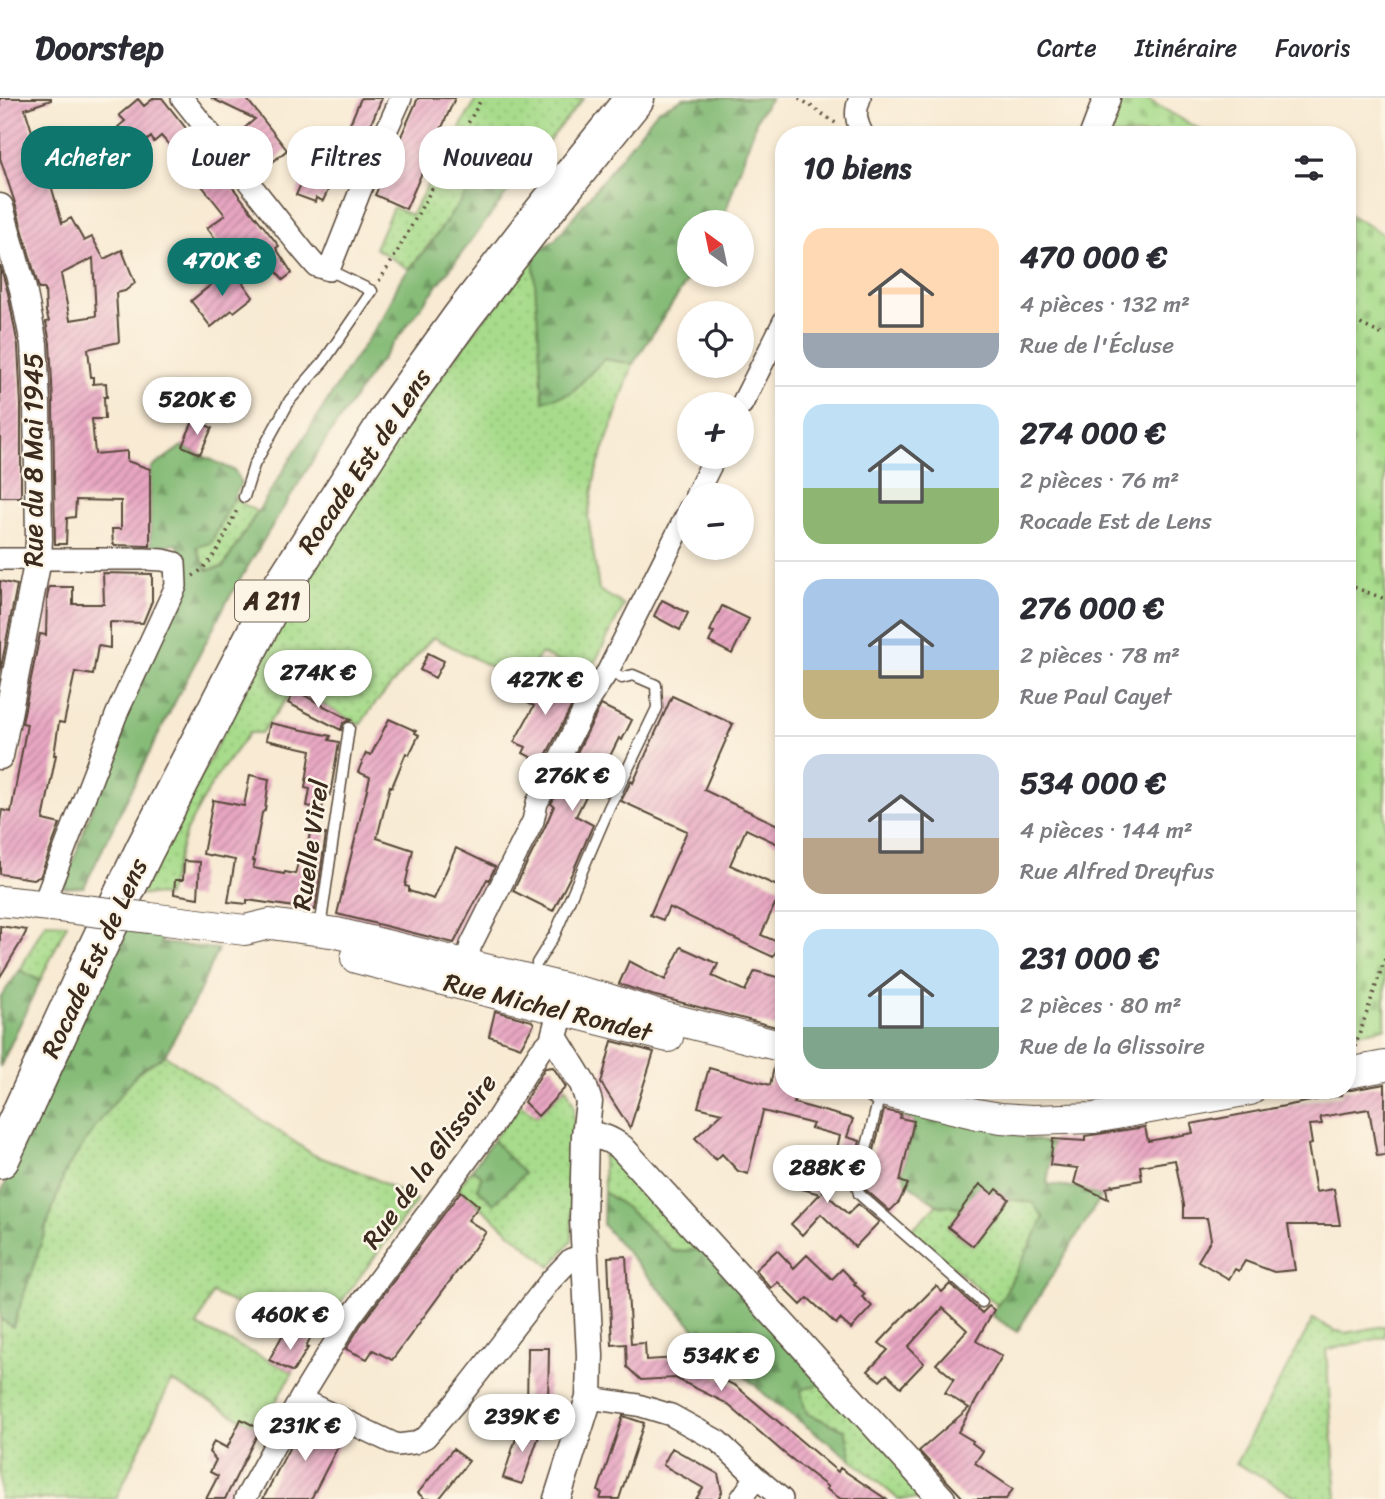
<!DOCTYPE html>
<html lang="fr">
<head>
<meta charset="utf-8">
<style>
  body { margin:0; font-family:Sriracha,sans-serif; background:#f2f2f3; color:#2b2b33; height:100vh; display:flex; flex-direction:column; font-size:26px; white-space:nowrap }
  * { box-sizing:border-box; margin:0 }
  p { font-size:23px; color:#7c7c81 }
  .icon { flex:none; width:38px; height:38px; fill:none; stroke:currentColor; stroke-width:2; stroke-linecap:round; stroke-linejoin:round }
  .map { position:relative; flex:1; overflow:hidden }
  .panel { position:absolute; left:775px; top:28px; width:581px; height:973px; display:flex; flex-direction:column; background:#fff; border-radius:28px; box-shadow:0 4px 10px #0003 }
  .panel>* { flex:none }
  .hud { position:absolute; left:21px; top:28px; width:649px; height:63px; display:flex; gap:14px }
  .needle { width:46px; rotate:327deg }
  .tools { position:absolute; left:677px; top:112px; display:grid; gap:14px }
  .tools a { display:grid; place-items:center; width:77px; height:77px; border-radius:50%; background:#fff; box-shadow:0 4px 10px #0003; font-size:35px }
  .price { position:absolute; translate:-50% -60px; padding:0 16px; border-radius:24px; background:#fff; color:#222; font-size:23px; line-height:46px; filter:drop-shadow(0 2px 4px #0008) }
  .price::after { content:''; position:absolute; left:50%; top:42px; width:21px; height:16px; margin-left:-10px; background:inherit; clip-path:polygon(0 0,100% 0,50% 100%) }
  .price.on { background:#0f766e; color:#fff }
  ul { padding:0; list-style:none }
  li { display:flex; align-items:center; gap:21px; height:175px; padding:0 28px }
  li+li { border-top:2px solid #e1e1e2 }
  li span { display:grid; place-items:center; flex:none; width:196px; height:140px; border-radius:21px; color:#555 }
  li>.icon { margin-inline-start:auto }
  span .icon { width:84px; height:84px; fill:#fffc; stroke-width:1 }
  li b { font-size:30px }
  h2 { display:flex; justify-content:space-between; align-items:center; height:84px; padding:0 28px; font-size:30px }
  .pill { padding:0 24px; border-radius:28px; background:#fff; box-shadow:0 4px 10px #0003; font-size:24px; line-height:63px }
  .pill.on { background:#0f766e; color:#fff }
  header { display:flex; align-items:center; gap:42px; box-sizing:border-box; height:98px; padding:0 35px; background:#fff; border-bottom:2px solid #e1e1e2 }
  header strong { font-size:33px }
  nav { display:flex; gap:38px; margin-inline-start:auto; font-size:24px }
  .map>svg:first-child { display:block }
  .grass { fill:url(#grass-dots); stroke:#728355; stroke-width:2 }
  .forest { fill:url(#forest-firs); stroke:#60734b; stroke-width:2 }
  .cemetery { fill:url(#cemetery-stones); stroke:#728355; stroke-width:2 }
  .building { fill:url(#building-hatch); fill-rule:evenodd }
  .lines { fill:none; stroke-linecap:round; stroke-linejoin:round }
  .service-casing { stroke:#574739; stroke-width:13 }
  .minor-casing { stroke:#574739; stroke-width:24 }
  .tertiary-casing { stroke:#574739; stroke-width:29 }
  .secondary-casing { stroke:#574739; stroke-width:32 }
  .motorway-casing { stroke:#574739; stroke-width:41 }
  .path { stroke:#574739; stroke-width:3.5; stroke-dasharray:2 5; stroke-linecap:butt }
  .service { stroke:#fff; stroke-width:10 }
  .minor { stroke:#fff; stroke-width:21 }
  .tertiary { stroke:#fff; stroke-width:26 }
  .secondary { stroke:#fff; stroke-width:30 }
  .motorway { stroke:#fff; stroke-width:38 }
  .secondary-bridge-casing { stroke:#574739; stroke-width:32; stroke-linecap:butt }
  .secondary-bridge { stroke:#fff; stroke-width:30 }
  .labels { text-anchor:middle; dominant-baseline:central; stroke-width:5; stroke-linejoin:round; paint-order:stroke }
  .shield { fill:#fcf5e5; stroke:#75675a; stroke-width:2 }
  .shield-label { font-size:24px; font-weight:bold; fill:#3b2a1e }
  .street-label { font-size:26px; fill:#3b2a1e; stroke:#fcf5e5 }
</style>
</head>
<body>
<header>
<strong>Doorstep</strong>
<nav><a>Carte</a><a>Itinéraire</a><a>Favoris</a></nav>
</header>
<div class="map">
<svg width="1385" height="1401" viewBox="0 0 1385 1401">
  <defs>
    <pattern id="grass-dots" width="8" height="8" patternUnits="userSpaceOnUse" patternTransform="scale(1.75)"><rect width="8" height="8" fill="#a8dc8c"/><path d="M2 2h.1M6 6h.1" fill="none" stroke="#92bd78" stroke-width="1.8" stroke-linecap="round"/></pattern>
    <pattern id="forest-firs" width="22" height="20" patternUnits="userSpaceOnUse" patternTransform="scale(1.75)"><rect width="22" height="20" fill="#86bc78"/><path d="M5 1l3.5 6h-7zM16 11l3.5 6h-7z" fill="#6f9962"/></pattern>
    <pattern id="cemetery-stones" width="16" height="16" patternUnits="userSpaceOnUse" patternTransform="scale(1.75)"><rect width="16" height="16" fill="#a8dc8c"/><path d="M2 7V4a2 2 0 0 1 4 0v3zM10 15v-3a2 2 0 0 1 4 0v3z" fill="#92bd78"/></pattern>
    <pattern id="building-hatch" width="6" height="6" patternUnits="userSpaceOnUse" patternTransform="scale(1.75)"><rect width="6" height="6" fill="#e8a6c2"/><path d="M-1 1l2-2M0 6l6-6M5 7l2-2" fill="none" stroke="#bd879d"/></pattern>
  </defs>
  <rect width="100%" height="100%" fill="#fcf5e5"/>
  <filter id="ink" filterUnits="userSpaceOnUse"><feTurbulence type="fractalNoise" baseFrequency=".0143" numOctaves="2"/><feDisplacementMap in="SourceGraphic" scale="14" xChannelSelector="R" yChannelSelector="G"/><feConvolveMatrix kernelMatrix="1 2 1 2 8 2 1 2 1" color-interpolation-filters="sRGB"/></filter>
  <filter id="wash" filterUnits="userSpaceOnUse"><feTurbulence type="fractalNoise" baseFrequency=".00686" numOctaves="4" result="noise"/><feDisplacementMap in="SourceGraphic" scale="28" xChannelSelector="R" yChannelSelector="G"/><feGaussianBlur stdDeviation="1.57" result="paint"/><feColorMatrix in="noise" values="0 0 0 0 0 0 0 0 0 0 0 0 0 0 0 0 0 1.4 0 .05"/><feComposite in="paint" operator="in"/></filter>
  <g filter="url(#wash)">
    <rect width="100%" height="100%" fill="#f8ead3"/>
    <path class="grass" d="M477,0H584L520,78L491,65C463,100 438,137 409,171L375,150L393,109L411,117Z
      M533,155L571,295L604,261L633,266L596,374L588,419L599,492L624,507L588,578L541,555L524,586L433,539L374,607L360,627L294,591L261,635H249L214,682L186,733L167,798L140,796L285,516L373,371Z
      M234,400L257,414L223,469L207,472L196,449L211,445Z
      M45,825L67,826L40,883L20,872Z
      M165,957L314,1057L365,1076L417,1102L314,1240L212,1195L197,1228L293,1274L260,1331L171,1283L116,1401H0V1221L13,1228L65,1074L95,1029L138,974Z
      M566,989L574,1007L572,1142L551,1169L458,1090L472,1071L482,1078L494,1106L493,1042L520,1006L536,1019Z
      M603,1057H623L708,1151L674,1154L628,1111L604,1094Z
      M1009,1101L1033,1104L1044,1121L998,1208L911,1132L937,1107L963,1109L948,1129L973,1148Z
      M1313,1221L1333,1232L1345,1235L1385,1228V1239L1326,1252L1337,1401H1300L1236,1365Z
      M826,1284L933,1401H898L852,1362L845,1332L806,1315L800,1292Z"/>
    <path class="forest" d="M684,0H771L758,18L722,124H690L691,177L633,266L604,261L571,295L543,303L533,155L555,142L658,12Z
      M491,64L520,78L372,274L323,346L269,433L226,505L159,635L84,789L64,790L123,621L184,490L178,446L150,448V371L182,348L235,373L241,385L211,445L196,449L207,472L223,469L348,270L385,216L400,182L429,148L454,112Z
      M125,828L162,832L161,845L218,851L198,896L165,957L138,974L95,1029L65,1074L13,1229L0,1221V1097Z
      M20,872L40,883L0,969V900Z
      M903,1009L1053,1046L1047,1086L1078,1090L1101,1099L1017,1234L991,1217L1005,1195L1044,1120L1033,1105L1009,1101L997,1092L993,1096L963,1109L937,1107L907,1085L902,1074L914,1024L900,1020Z
      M493,1042L524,1076L494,1106L477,1090L482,1078L472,1071Z
      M604,1094L628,1111L674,1154L708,1151L826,1284L801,1292L806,1315L845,1332L852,1362L770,1301L704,1241L603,1127Z"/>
    <path class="cemetery" d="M1122,0H1145L1209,37H1109Z
      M1348,116L1385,137V930L1348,937Z"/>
    <g id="blocks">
      <path class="building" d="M0,0H51V2L25,11L35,43L78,30L90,62L48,77L62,125L71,120L84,143L92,139L104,161L122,152L135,185L125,193L116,195L119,244L88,251L91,279H93V286L106,285L107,299H104L105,321H92L95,356L127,353V363L150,371V448L113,447L112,431H121V403L76,402L75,419L67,420L66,446H55L53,305L50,245L46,224L49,223L46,214L45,191H39L15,105L0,60ZM93,160L96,218L70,222L61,176Z
        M154,0H162L279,148L276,150L292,175L283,182L259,150L237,168L207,130L225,117L172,50L161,38L154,44L151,39L144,45L134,33L127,39L118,29L125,23L119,17L138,1L144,8Z
        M211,0H246L287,52L269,67L241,33L255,21Z
        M361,0H382L345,87L327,79Z
        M418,0H455L406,111L375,97Z
        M304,79L329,90L323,103L316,100L315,104L296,97Z
        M0,167L8,195L18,248L21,307V399H0Z
        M232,170L253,199L234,214L232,212L211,229L191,203Z
        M194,321L212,330L200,356L182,348Z
        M103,475L152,476V503L143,525L110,524V550L98,548L93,577L75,574L64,625L59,624L54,657H56L43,722L60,726L40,779L33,781L0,776V723L2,712L11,714L27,626L22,625L40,536L46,537L47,500L49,489H73V506H104Z
        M0,483L17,487L0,575Z
        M662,502L688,515L680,532L654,518Z
        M722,508L749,521L732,556L709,544L714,534L710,533Z
        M428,555L444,563L435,580L420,572Z
        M552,574L565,581L561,589L577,598L542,665L523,655L526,649L514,644L534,608L524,603L531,588L542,594Z
        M295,592L320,606L351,622L343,625L341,632L288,605Z
        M672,598L733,626L704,692L784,730V749L746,731L730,767L784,791V795L778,808L775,806L761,837L780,845L773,859L669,809L663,822L650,817L687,733L621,703L631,683L633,685Z
        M601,607L632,622L622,642L619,640L604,670L616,677L606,698L590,690L576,718L593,727L574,771L553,813L513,793L545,729L554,708L551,706Z
        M389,621L416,633L415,635L419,637L409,657L406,655L392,689L390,688L377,740L413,752L405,788L409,789V793L434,801L456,750L495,769L489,782L487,781L454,845L337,816L370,679L358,674L366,655L371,657Z
        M270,625L331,638L329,642L339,644L330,697L326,695L322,711L307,708L310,691L305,690L311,652L266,642Z
        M250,677L269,681L265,712L262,715L253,763H255L253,770L284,776L285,774L295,776L298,765L305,766L310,734L326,736L315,812L247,802V806L228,804L235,762L203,756L213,702L244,708Z
        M184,763L200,764L198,800L174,796L175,782H183Z
        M0,828L27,832L21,844L0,879Z
        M681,849L718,866L712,878L745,893L755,873L784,881V892L776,929L652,897L619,886L629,863L665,882Z
        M495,913L532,923L534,926L521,949L489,938Z
        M612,943L654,954L630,1030L601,985Z
        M775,965L784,966V992H798L794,1005L853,1021L847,1039L860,1043L855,1063L835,1058L840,1038L811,1030L813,1026L763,1013L748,1076L738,1073L722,1056L716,1062L695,1040L722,1015L698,1009L709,970L770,987Z
        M553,969L566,989L538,1018L524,1004L545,970Z
        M1385,986V1057L1377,1058L1369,1011L1320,1019L1322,1026L1309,1027L1312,1046L1308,1047L1316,1094L1334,1091L1340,1127H1288L1295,1172L1274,1174L1245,1163L1239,1173L1235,1171L1229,1181L1198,1163L1211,1141L1207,1120H1184V1107L1175,1062L1140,1068L1142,1082L1112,1087L1113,1088L1106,1090L1108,1101L1074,1085L1078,1070L1050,1067L1053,1041L1085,1043V1038L1145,1029L1148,1043L1193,1035L1191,1026L1342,997L1341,992H1351Z
        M884,1012L901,1016L900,1020L914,1023L900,1083L908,1086L899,1104L890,1113L866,1092L865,1089Z
        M791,1064L834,1076L822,1094L823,1093L848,1116L858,1106L879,1124L855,1149L821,1116L802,1137L791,1126L820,1096L781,1085L786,1067L790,1068Z
        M980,1086L993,1096L997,1091L1009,1101L973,1148L948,1129Z
        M461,1093L479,1108L468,1122L486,1134L392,1262L373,1252L367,1261L346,1251L360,1228Z
        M777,1152L794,1170L807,1157L832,1181L842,1171L856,1185L854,1186L865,1196L862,1199L872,1208L851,1231L840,1221L836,1226L808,1200L801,1207L778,1184L771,1190L755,1172Z
        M626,1158L631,1246L645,1245L646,1262L678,1260L736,1288L838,1374L840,1370L886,1401H841L826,1391L828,1389L784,1355L726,1305L675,1280L641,1282L627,1269L626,1246L612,1247L608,1159Z
        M950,1186L982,1215L989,1208L994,1212L976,1243L1002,1258L958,1334L973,1343L972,1345L983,1353L975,1365L1013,1391L1006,1401H964L919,1353L969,1310L945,1295L954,1281L936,1266L967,1232L943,1210L908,1249L924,1265L901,1289L887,1276L880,1283L868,1273L888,1252L879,1245L911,1211L912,1212L936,1188L942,1194Z
        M297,1234L310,1240L306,1250H308L293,1274L269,1262L282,1238L293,1243Z
        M528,1250H549L548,1307H527Z
        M623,1318L644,1325L619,1401H600L602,1395L598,1393Z
        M305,1319L343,1339L311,1401H263Z
        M241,1321L260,1331L225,1401H206L218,1378L210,1374L216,1362L209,1354L214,1343L227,1350Z
        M520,1328H526L539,1332V1338L522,1386L503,1380Z
        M672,1350L718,1376L722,1394L718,1401H696L703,1390L663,1367Z
        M453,1351L469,1363L439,1401H425L418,1395Z"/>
    </g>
  </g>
  <g filter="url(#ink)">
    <use href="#blocks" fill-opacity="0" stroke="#574739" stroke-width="2"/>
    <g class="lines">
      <g class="service-casing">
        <path id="service" d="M244,399L254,367L290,302L324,263L372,193L329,172
          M320,830L349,630
          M537,865L555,836L609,710L657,610L656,587L633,577L622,580L608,573
          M880,996L857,1088L859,1096L982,1204"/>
      </g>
      <g class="minor-casing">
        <path id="minor" d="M182,0L304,154L316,168L329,172L366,78L401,0
          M860,0C854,14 856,24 863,37
          M742,306L784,223
          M696,397L715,359
          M0,461H144L163,462L175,465L176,488L117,615L43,807
          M461,879L471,847L533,723L537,705L590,600L608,573L690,410
          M589,1300L638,1307L671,1317L718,1343L756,1379L782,1401
          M300,1301L397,1347L414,1345L426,1339L456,1304L550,1183L571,1161L585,1157
          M245,1401L300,1301L349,1221L493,1027L540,953L554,939
          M741,1401L756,1379"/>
      </g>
      <g class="tertiary-casing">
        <path id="tertiary" d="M1093,37L1107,0
          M0,109L23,191L34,246L37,306L39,441L38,461L0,658
          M585,1037C600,1037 610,1041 622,1050L942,1401
          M557,1401L589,1300L590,1257L583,1121L585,1037L589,1004L583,986L554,939L566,894"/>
      </g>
      <g class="secondary-casing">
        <path id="secondary" d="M0,803L60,809
          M150,820L245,832L270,826L337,835L605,900L660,918L784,949
          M356,860L668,939
          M1348,975L1385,968
          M877,992L977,1016L1001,1020L1033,1022L1094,1020L1250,992"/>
      </g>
      <g class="motorway-casing">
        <path id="motorway" d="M0,1061L93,859L145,751L271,506L393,315L462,219L533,127L635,0"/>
      </g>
      <path class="path" d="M799,0L837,26
        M379,183L392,163L482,0
        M1348,220L1385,238
        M1348,239L1356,224
        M193,478C217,463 226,434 238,410
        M1348,487L1385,501
        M1355,949L1385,861"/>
      <use href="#service" class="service"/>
      <use href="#minor" class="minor"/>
      <use href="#tertiary" class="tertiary"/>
      <use href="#secondary" class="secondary"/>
      <use href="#motorway" class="motorway"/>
      <g class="secondary-bridge-casing">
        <path id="secondary-bridge" d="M60,809L150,820"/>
      </g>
      <use href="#secondary-bridge" class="secondary-bridge"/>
    </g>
  </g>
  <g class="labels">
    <rect class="shield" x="235" y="482.5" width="74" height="41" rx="5"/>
    <g class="shield-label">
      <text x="272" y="503">A 211</text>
    </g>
    <g class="street-label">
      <text transform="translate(33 362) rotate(-90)">Rue du 8 Mai 1945</text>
      <text transform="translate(364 363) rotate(-56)">Rocade Est de Lens</text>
      <text transform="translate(310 747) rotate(-82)">Ruelle Virel</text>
      <text transform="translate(94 860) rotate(-65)">Rocade Est de Lens</text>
      <text transform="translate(548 909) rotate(14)">Rue Michel Rondet</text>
      <text transform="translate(429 1063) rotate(-54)">Rue de la Glissoire</text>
    </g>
  </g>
</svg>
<div class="tools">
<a><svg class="needle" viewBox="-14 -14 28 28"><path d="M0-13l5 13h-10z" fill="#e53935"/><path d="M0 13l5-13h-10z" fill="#7c7c81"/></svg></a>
<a><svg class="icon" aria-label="locate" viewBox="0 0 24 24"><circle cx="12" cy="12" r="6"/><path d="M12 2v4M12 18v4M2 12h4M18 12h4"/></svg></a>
<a>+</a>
<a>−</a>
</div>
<b class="price on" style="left:222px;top:200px">470K €</b>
<b class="price" style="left:197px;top:339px">520K €</b>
<b class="price" style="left:318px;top:612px">274K €</b>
<b class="price" style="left:545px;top:619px">427K €</b>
<b class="price" style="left:572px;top:715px">276K €</b>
<b class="price" style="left:827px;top:1107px">288K €</b>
<b class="price" style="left:290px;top:1254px">460K €</b>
<b class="price" style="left:721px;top:1295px">534K €</b>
<b class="price" style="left:522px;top:1356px">239K €</b>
<b class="price" style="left:305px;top:1365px">231K €</b>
<div class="hud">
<a class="pill on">Acheter</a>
<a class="pill">Louer</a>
<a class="pill">Filtres</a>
<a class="pill">Nouveau</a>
</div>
<section class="panel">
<h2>10 biens<svg class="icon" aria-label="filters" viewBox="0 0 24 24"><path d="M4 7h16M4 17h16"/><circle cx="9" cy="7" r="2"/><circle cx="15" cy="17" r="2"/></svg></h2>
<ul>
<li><span style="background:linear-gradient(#ffd9b3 75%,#9aa5b1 0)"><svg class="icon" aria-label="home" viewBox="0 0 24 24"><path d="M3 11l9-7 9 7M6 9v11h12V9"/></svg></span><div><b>470 000 €</b><p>4 pièces · 132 m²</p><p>Rue de l'Écluse</p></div></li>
<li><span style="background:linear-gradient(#bfe0f5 60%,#8fb573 0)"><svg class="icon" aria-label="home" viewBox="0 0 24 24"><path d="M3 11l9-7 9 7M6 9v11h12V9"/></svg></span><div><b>274 000 €</b><p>2 pièces · 76 m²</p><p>Rocade Est de Lens</p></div></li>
<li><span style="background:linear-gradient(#a9c7e8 65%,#c2b280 0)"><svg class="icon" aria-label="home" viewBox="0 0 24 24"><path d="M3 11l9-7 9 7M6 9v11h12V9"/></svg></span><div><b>276 000 €</b><p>2 pièces · 78 m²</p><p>Rue Paul Cayet</p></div></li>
<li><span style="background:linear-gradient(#c9d6e8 60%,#b9a48a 0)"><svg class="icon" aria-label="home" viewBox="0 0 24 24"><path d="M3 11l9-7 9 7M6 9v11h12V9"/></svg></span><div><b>534 000 €</b><p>4 pièces · 144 m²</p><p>Rue Alfred Dreyfus</p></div></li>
<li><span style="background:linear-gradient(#bfe0f5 70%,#7fa58c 0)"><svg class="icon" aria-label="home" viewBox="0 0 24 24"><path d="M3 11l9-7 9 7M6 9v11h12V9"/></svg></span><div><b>231 000 €</b><p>2 pièces · 80 m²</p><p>Rue de la Glissoire</p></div></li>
</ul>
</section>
</div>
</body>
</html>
